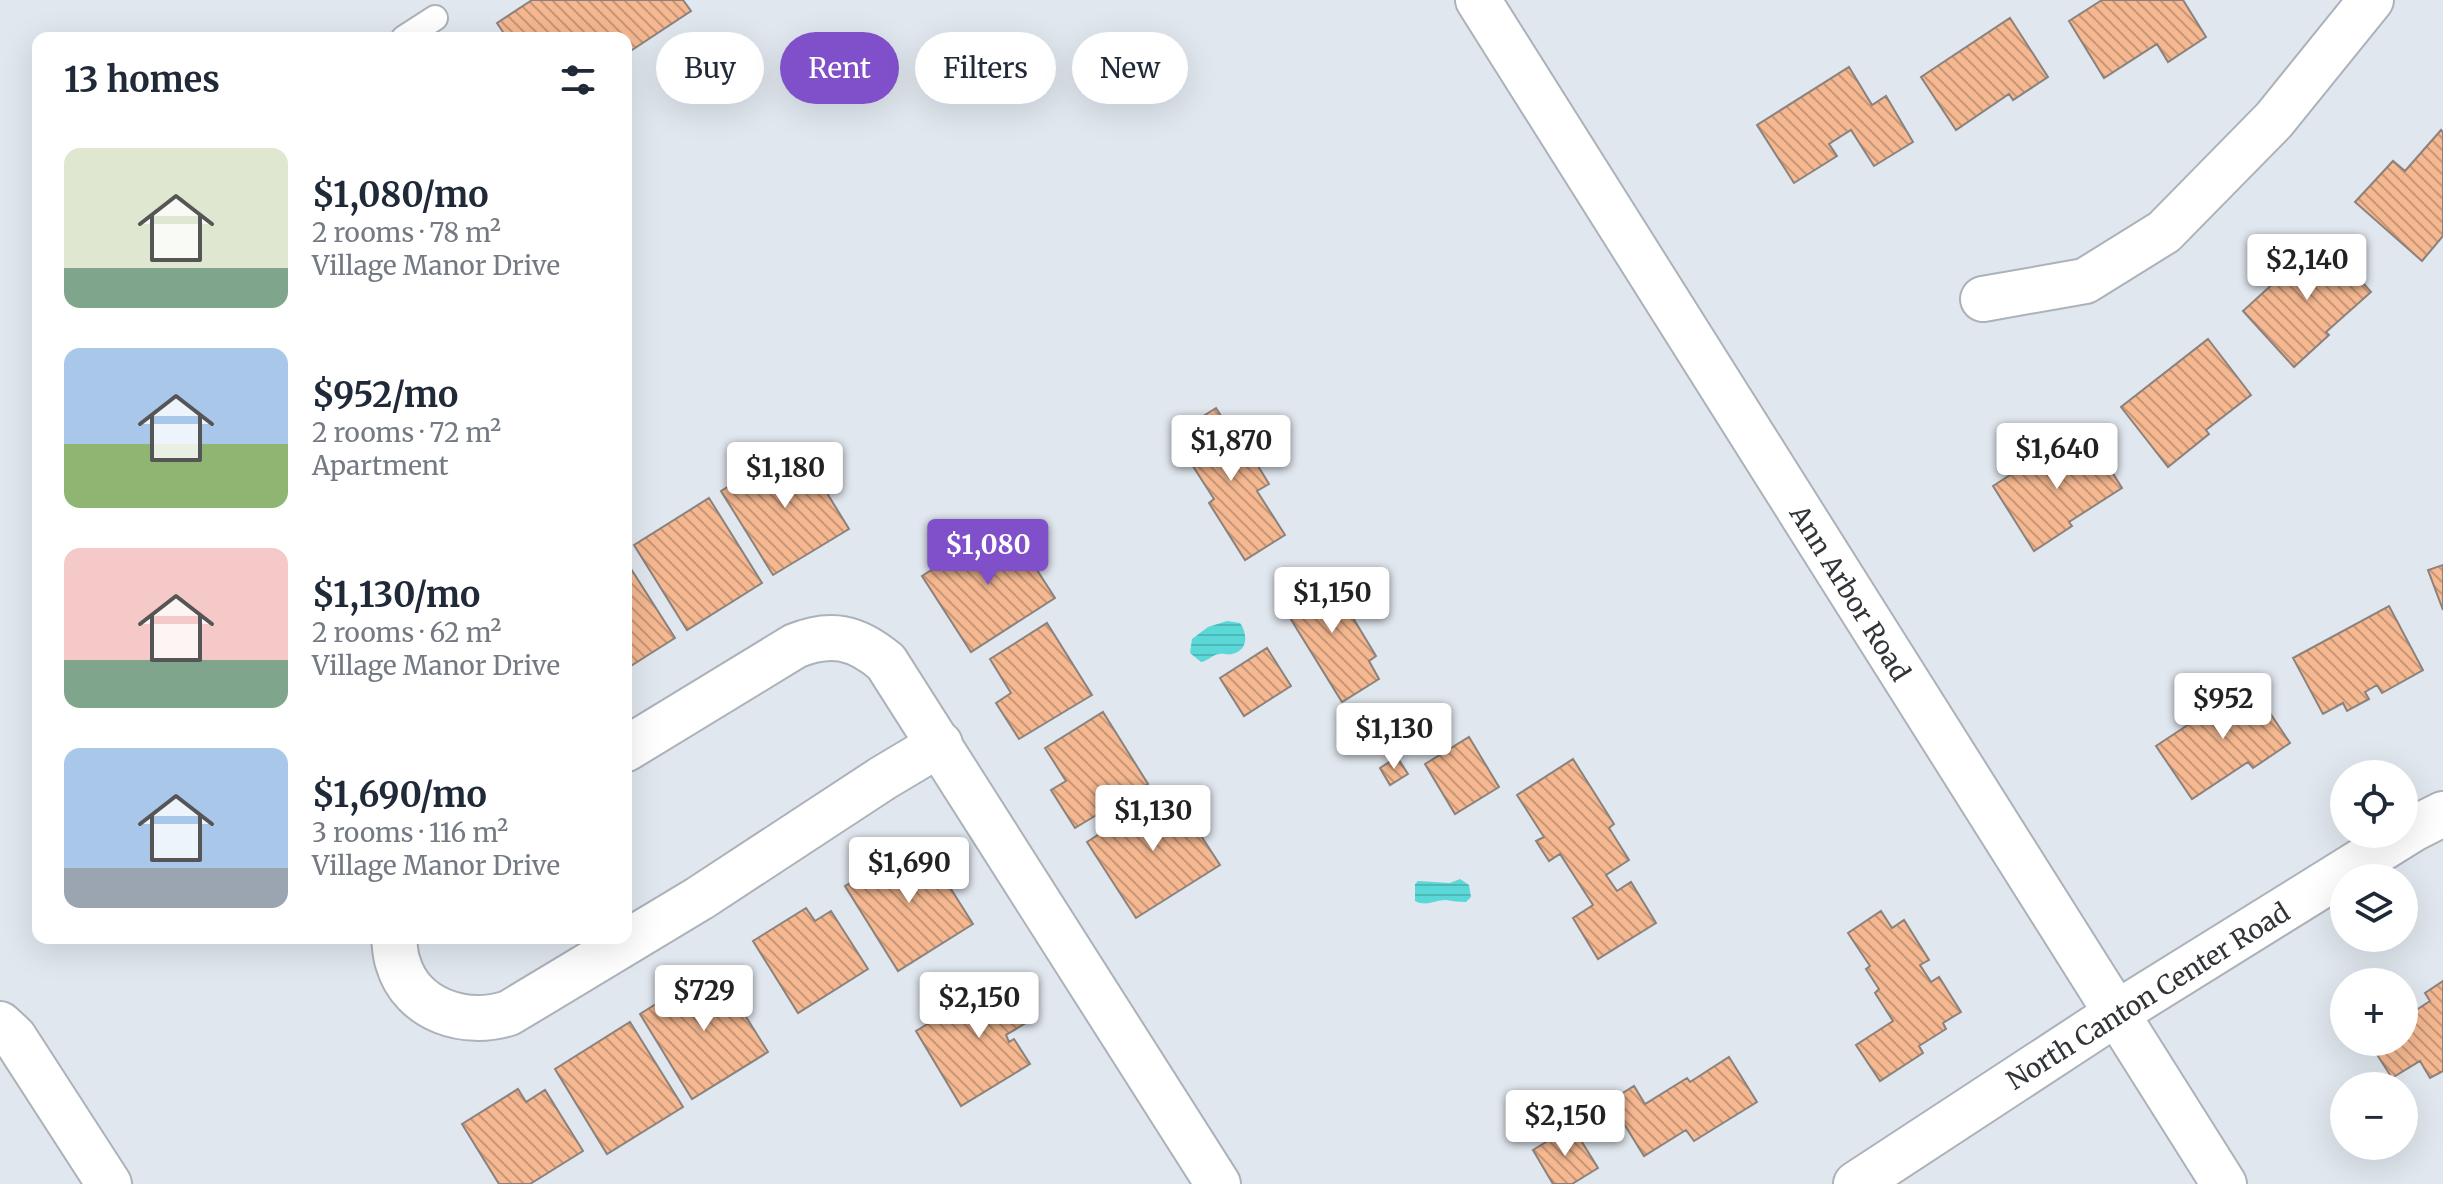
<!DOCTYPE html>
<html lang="en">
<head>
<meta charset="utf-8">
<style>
  body { margin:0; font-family:Merriweather,serif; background:#f2f2f3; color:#1f2937; height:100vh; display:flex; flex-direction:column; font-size:30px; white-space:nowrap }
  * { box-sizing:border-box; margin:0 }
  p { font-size:26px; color:#747a83 }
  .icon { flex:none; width:44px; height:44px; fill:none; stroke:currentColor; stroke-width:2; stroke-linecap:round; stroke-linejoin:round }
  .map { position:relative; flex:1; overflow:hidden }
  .side { position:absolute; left:32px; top:32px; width:600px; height:912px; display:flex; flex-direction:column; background:#fff; border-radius:16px; box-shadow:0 8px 32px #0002 }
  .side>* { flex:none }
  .banner { position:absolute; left:656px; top:32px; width:760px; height:72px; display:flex; gap:16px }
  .buttons { position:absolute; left:2330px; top:760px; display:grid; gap:16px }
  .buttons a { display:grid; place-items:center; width:88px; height:88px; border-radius:50%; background:#fff; box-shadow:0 8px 32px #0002; font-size:40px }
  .price { position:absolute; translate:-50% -68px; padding:0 18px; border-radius:8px; background:#fff; color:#222; font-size:26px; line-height:52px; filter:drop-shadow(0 2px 4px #0008) }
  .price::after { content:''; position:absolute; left:50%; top:48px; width:24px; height:18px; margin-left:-12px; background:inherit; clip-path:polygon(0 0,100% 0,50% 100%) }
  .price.active { background:#7f50c9; color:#fff }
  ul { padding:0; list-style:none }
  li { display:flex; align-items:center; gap:24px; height:200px; padding:0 32px }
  li span { display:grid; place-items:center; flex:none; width:224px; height:160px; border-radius:16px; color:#555 }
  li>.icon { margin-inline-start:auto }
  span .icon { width:96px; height:96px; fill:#fffc; stroke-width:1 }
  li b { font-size:34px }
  h2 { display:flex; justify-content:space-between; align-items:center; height:96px; padding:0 32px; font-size:34px }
  .chip { padding:0 28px; border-radius:36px; background:#fff; box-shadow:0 8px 32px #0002; font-size:28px; line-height:72px }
  .chip.active { background:#7f50c9; color:#fff }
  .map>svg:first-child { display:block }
  .water { fill:url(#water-rules) }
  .building { fill:url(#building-back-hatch); stroke:#8b827d; stroke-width:2 }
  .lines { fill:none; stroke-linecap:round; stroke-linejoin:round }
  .service-casing { stroke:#acb2b9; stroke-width:28 }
  .minor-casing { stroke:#acb2b9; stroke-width:48 }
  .secondary-casing { stroke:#acb2b9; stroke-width:48 }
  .service { stroke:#fff; stroke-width:24 }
  .minor { stroke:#fff; stroke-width:44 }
  .secondary { stroke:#fff; stroke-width:44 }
  .labels { text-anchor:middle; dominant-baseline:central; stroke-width:8; stroke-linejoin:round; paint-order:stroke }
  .street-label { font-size:26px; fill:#323538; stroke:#fff }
</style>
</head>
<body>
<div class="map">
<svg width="2443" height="1184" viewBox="0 0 2443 1184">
  <defs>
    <pattern id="water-rules" width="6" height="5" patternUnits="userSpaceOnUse" patternTransform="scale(2)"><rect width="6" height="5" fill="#5ad7d7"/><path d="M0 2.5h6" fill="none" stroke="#4fb9b9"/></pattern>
    <pattern id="building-back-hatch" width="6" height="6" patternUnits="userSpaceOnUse" patternTransform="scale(2)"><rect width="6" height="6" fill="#f5b890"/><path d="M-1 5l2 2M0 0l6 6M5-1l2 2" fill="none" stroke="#c79677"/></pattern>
  </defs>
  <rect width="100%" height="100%" fill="#e0e7ee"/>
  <path class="water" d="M1227,621L1240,623C1248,634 1248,651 1232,654C1227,655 1223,653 1219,654C1212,655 1208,661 1201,662L1190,653L1192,639L1208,627Z
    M1460,879L1469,885L1471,897L1466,902C1459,902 1452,901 1446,900C1435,900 1426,907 1415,901V884L1418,881L1450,883Z"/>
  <path class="building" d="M532,0H683L691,11L626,54V38H507L497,23Z
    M2102,0H2183L2206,37L2168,62L2157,44L2104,78L2069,21Z
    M2010,18L2048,77L2013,100L2009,94L1956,130L1921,77Z
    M1849,67L1872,105L1886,96L1913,142L1874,166L1851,130L1829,144L1837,156L1794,183L1757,125Z
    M2441,130L2443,132V236L2422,261L2355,202L2393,161L2405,171Z
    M2323,238L2371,292L2326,332L2329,335L2294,367L2243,311Z
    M2208,339L2251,395L2206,430L2209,434L2168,467L2121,407Z
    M1216,408L1243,450L1247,448L1269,484L1257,491L1285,535L1245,560L1209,503L1214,499L1173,435Z
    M2089,435L2122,488L2069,522L2072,526L2034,551L1993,486L2032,461L2036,469Z
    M797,444L849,529L773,575L721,491Z
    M709,498L762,583L687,630L634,545Z
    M1006,522L1055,598L971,652L922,576Z
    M626,561L675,638L626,669Z
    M2443,565V610L2428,570Z
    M1328,570L1344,597L1341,598L1376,656L1369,661L1379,679L1342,702L1279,600Z
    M2389,606L2423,670L2382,693L2377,685L2365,692L2369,699L2347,711L2343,703L2323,714L2293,658Z
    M1047,623L1092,695L1019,739L996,703L1011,693L990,659Z
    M1267,648L1291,686L1244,716L1220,678Z
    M2248,680L2290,743L2253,768L2248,762L2192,799L2156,746L2215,707L2213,704Z
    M1103,712L1148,784L1075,828L1051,790L1066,781L1045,748Z
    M1469,737L1499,787L1455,814L1425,764Z
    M1397,757L1408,774L1390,785L1380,768Z
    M1573,759L1614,824L1609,828L1629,860L1606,875L1617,891L1631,882L1656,923L1598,959L1573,918L1593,905L1560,854L1549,861L1536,841L1544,837L1517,795Z
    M1170,788L1220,865L1136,918L1087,842Z
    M920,840L973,924L898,971L845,886Z
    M806,908L815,921L831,911L868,969L798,1013L753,941Z
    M1881,911L1892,928L1904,920L1929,960L1920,965L1931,982L1939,977L1961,1012L1943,1023L1946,1029L1919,1046L1923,1053L1880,1081L1856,1045L1893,1021L1875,993L1879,989L1866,969L1870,966L1848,933Z
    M715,967L768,1052L692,1099L640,1014Z
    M1007,975L1034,1018L1006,1035L1009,1042L1014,1039L1030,1064L961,1106L916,1031Z
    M2443,981V1071L2430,1078L2420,1061L2392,1078L2369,1042H2404V1018L2430,1001L2425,993Z
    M630,1022L683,1107L607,1154L555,1069Z
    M1729,1057L1757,1102L1694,1141L1686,1130L1644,1156L1610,1101L1634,1086L1645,1104L1687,1078L1690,1082Z
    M518,1089L526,1102L545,1090L583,1151L530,1184H499L462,1124Z
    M1572,1126L1598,1168L1572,1184H1553L1533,1150Z"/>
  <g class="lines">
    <g class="service-casing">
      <path id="service" d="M404,38L435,18"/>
    </g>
    <g class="minor-casing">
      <path id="minor" d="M1983,299L2085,281L2164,232L2274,120L2371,0
        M626,749L795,646C831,631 856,637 886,662L1218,1184
        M394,938C395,946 395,955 398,963C412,1011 466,1027 509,1013L700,898L883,778L940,744
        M0,1024L14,1037L109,1184
        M1856,1184L2117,1013L2413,829L2443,814"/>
    </g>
    <g class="secondary-casing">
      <path id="secondary" d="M1478,0L2224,1184"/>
    </g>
    <use href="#service" class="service"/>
    <use href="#minor" class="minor"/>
    <use href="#secondary" class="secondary"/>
  </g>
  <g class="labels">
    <g class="street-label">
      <text transform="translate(1850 593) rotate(58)">Ann Arbor Road</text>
      <text transform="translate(2148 996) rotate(-32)">North Canton Center Road</text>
    </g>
  </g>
</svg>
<div class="buttons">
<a><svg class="icon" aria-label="locate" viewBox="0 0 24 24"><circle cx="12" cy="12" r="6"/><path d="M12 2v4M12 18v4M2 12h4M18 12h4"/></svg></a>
<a><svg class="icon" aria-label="layers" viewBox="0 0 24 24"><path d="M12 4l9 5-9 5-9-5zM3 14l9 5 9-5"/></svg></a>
<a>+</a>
<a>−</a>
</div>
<b class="price" style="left:2307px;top:302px">$2,140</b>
<b class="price" style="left:1231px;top:483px">$1,870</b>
<b class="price" style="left:2057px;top:491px">$1,640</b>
<b class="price" style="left:785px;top:510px">$1,180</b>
<b class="price active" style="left:988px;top:587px">$1,080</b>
<b class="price" style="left:1332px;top:635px">$1,150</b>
<b class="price" style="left:2223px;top:741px">$952</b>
<b class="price" style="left:1394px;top:771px">$1,130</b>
<b class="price" style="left:1153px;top:853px">$1,130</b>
<b class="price" style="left:909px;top:905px">$1,690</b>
<b class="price" style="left:704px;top:1033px">$729</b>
<b class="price" style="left:979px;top:1040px">$2,150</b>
<b class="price" style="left:1565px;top:1158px">$2,150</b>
<div class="banner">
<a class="chip">Buy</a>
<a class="chip active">Rent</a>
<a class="chip">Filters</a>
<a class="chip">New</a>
</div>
<section class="side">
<h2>13 homes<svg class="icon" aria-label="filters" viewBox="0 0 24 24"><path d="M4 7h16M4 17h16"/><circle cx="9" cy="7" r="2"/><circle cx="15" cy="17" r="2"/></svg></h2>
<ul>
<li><span style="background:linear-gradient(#dfe7d0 75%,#7fa58c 0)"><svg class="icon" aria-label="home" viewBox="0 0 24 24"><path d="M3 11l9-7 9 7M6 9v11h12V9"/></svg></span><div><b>$1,080/mo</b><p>2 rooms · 78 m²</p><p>Village Manor Drive</p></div></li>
<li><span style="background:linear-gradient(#a9c7e8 60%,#8fb573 0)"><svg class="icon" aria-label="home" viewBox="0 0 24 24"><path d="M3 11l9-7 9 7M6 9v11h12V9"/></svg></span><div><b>$952/mo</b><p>2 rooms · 72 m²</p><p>Apartment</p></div></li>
<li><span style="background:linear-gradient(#f6c9c9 70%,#7fa58c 0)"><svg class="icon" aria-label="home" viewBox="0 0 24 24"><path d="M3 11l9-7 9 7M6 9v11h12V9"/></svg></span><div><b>$1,130/mo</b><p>2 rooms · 62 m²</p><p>Village Manor Drive</p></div></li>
<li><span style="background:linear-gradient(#a9c7e8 75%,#9aa5b1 0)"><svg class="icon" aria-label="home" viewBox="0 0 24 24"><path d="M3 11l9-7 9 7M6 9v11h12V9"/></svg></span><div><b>$1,690/mo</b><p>3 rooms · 116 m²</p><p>Village Manor Drive</p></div></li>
</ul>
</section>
</div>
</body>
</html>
